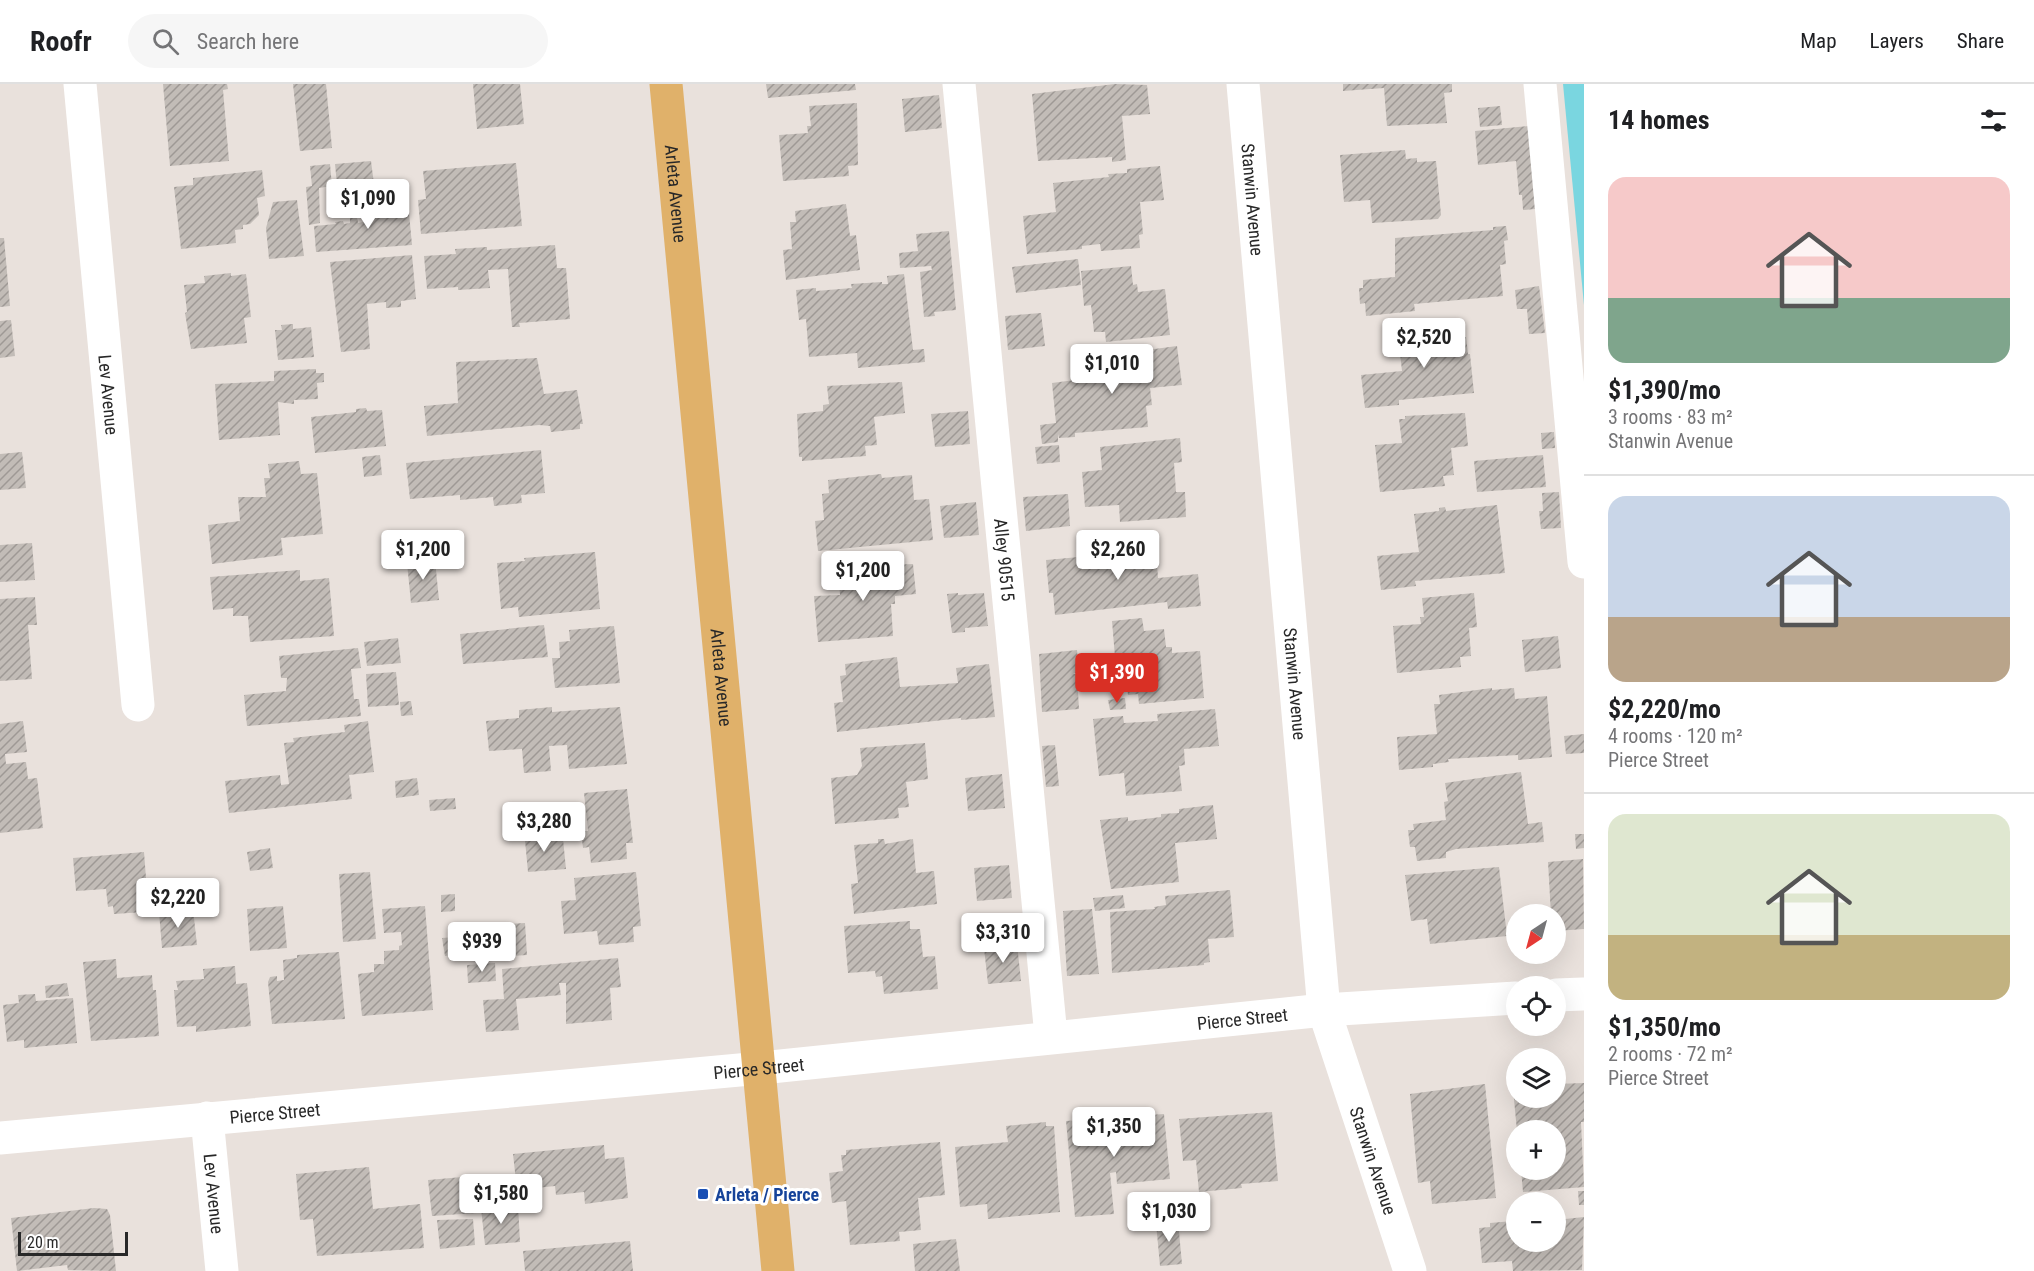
<!DOCTYPE html>
<html lang="en">
<head>
<meta charset="utf-8">
<style>
  body { margin:0; font-family:"Roboto Condensed",sans-serif; background:#f6f6f6; color:#202124; height:100vh; display:flex; flex-direction:column; font-size:22px; white-space:nowrap }
  * { box-sizing:border-box; margin:0 }
  p { font-size:20px; color:#757577 }
  .icon { flex:none; width:33px; height:33px; fill:none; stroke:currentColor; stroke-width:2; stroke-linecap:round; stroke-linejoin:round }
  .map { position:relative; flex:1; overflow:hidden }
  .drawer { display:flex; flex-direction:column; background:#fff; width:450px }
  .drawer>* { flex:none }
  .needle { width:39px; rotate:216deg }
  .fabs { position:absolute; left:1506px; top:820px; display:grid; gap:12px }
  .fabs a { display:grid; place-items:center; width:60px; height:60px; border-radius:50%; background:#fff; box-shadow:0 6px 24px #0002; font-size:30px }
  .scale { position:absolute; left:18px; bottom:15px; width:110px; box-sizing:border-box; padding-left:6px; border:3px solid #282828; border-top:0; font-size:16px; line-height:21px; white-space:nowrap; color:#282828; -webkit-text-stroke:4px #fff; paint-order:stroke }
  .price { position:absolute; translate:-50% -51px; padding:0 14px; border-radius:6px; background:#fff; color:#222; font-size:20px; line-height:39px; filter:drop-shadow(0 2px 3px #0008) }
  .price::after { content:''; position:absolute; left:50%; top:36px; width:18px; height:14px; margin-left:-9px; background:inherit; clip-path:polygon(0 0,100% 0,50% 100%) }
  .price.current { background:#d93025; color:#fff }
  ul { padding:0; list-style:none }
  li { display:grid; align-content:center; gap:12px; height:318px; padding:0 24px }
  li+li { border-top:2px solid #e0e0e0 }
  li span { display:grid; place-items:center; height:186px; border-radius:18px; color:#555 }
  li>.icon { margin-inline-start:auto }
  span .icon { width:108px; height:108px; fill:#fffc; stroke-width:1 }
  li b { font-size:26px }
  h2 { display:flex; justify-content:space-between; align-items:center; height:72px; padding:0 24px; font-size:26px }
  header { display:flex; align-items:center; gap:36px; box-sizing:border-box; height:84px; padding:0 30px; background:#fff; border-bottom:2px solid #e0e0e0 }
  header strong { font-size:28px }
  nav { display:flex; gap:33px; margin-inline-start:auto; font-size:21px }
  .search { width:420px; height:54px; background:#f6f6f6; display:flex; align-items:center; gap:15px; box-sizing:border-box; padding:0 21px; border-radius:33px; color:#757577; font-size:22px }
  main { display:flex; flex:1; min-height:0 }
  .map>svg:first-child { display:block }
  .water { fill:#7ad6e0 }
  .building { fill:url(#building-hatch) }
  .lines { fill:none; stroke-linecap:round; stroke-linejoin:round }
  .minor { stroke:#fff; stroke-width:33 }
  .major { stroke:#e0b16a; stroke-width:33 }
  .transit-dot { fill:#1a4fb4; stroke:#fff; stroke-width:2 }
  .labels { text-anchor:middle; dominant-baseline:central; stroke-width:6; stroke-linejoin:round; paint-order:stroke }
  .street-label { font-size:18px; fill:#282828; stroke:#fff }
  .transit-label { font-size:18px; font-weight:bold; fill:#164399; stroke:#fff; text-anchor:start }
</style>
</head>
<body>
<header>
<strong>Roofr</strong>
<div class="search"><svg class="icon" aria-label="search" viewBox="0 0 24 24"><circle cx="10" cy="10" r="6"/><path d="M15 15l6 6"/></svg>Search here</div>
<nav><a>Map</a><a>Layers</a><a>Share</a></nav>
</header>
<main>
<div class="map">
<svg width="1584" height="1187" viewBox="0 0 1584 1187">
  <defs>
    <pattern id="building-hatch" width="6" height="6" patternUnits="userSpaceOnUse" patternTransform="scale(1.5)"><rect width="6" height="6" fill="#c2bcb7"/><path d="M-1 1l2-2M0 6l6-6M5 7l2-2" fill="none" stroke="#9e9995"/></pattern>
  </defs>
  <rect width="100%" height="100%" fill="#e9e1dc"/>
  <path class="water" d="M1563,0H1584V221Z"/>
  <path class="building" d="M163,0H227L228,5L223,6L229,77L170,82Z
    M293,0H326L332,64L300,67Z
    M473,0H520L524,40L477,45Z
    M766,0H855L856,6L768,14Z
    M1115,0L1147,1L1150,30L1122,32L1126,76L1112,78V73L1038,77L1032,10Z
    M1343,0H1452V8L1444,9L1447,39L1387,42L1384,4L1343,7Z
    M939,11L942,44L905,48L902,15Z
    M857,19L858,81L848,82L849,92L783,97L779,51L808,49L807,42H811L809,22Z
    M1500,22L1502,41L1480,43L1478,24Z
    M1529,42L1535,125L1523,126L1522,111H1519L1516,77L1478,81L1475,47Z
    M1405,66L1406,75L1417,74V78L1436,77L1441,131L1438,135L1372,139L1370,116L1344,118L1340,71Z
    M371,77L375,108L338,111L335,80Z
    M516,79L522,142L421,150L418,116L426,115L423,87Z
    M330,80L332,102L319,104L320,139L309,141L306,103L312,102L310,82Z
    M1160,82L1164,116L1140,118L1143,150L1139,151L1140,164L1101,167L1100,160L1082,162V165L1027,170L1023,132L1056,128L1053,99L1109,93L1108,90L1127,89V85Z
    M262,86L265,112L257,114L259,131L250,140L243,141V145L235,146L236,159L181,165L174,103L193,101V94Z
    M297,116L304,172L269,175L266,144L273,118Z
    M408,118L412,161L316,168L314,142L336,140L335,138L343,137L344,140L350,139V134L357,133L358,139L368,137L366,121Z
    M846,120L850,152L856,151L860,186L786,196L783,166L792,165L790,138H796L795,127Z
    M1506,142L1508,156L1504,157L1506,180L1500,181L1503,212L1414,220L1415,227L1366,232L1365,219L1360,220L1359,204H1363V196L1395,193V154L1493,146V143Z
    M949,147L956,226L934,228L935,232L924,233L920,188L932,186L931,182L900,184L899,169L918,167L916,150Z
    M0,154H4L10,222L0,223Z
    M555,161L557,184H566L570,235L519,239L520,243H512L508,185L488,186L490,204L458,206V203L427,205L424,172L456,170L455,165L487,163V166Z
    M412,171L416,215L401,217V223L386,224V218L367,220L370,265L341,268L330,178Z
    M1078,175L1081,201L1016,209L1012,183Z
    M1131,182L1133,201L1137,200L1138,208L1165,205L1170,251L1106,258L1105,248H1094L1091,221L1084,222L1081,187Z
    M231,189V192L246,190L251,233L244,234L247,259L191,265L185,229L187,228L184,201L205,199L204,192Z
    M904,190L913,266L924,265L925,278L858,284L857,269L809,273L806,235L799,236L796,206L816,204V207L852,204L851,200L882,198V200H888L887,192Z
    M1539,202L1545,249L1529,250L1527,225H1517L1515,206Z
    M1041,229L1045,262L1008,266L1005,232Z
    M11,236L15,272L0,274V237Z
    M293,240V245L311,243L314,273L278,276L275,246H282L281,241Z
    M1460,241L1461,253H1466L1468,270H1470L1474,309L1399,316V321L1365,324L1361,291L1402,287L1399,260L1407,259L1406,246Z
    M1177,262L1182,301L1150,304L1152,321L1146,322L1148,343L1075,349V353L1059,354L1058,350V358L1042,360L1040,341L1056,339L1052,299L1090,294L1088,278L1148,272L1147,266Z
    M537,274L544,310L577,306L583,340H580V345L551,348L550,342L539,341L427,352L424,322L458,319L456,278Z
    M316,285V289H324V298L317,299L318,315L294,316V320L278,318L280,351L219,356L215,300L274,297V287Z
    M902,298L905,329L874,333L877,361L865,362L866,372L802,377V373H799L797,330L823,327V321L829,320L827,302Z
    M366,324L367,327L382,326L386,362L315,369L311,333L356,328V325Z
    M968,327L970,360L935,363L931,330Z
    M1465,329L1468,362L1451,364L1454,391L1443,392L1445,402L1380,408L1375,361L1402,359L1399,335H1405V332Z
    M1554,348L1555,364L1542,365L1541,349Z
    M1180,354L1182,378L1174,379L1176,408H1185L1186,433L1120,438L1119,421L1085,423L1082,388L1102,386L1100,363Z
    M1059,361L1060,378L1037,380L1035,363Z
    M541,366L545,409L521,411L522,419L494,422L493,413L460,416V411L410,415L406,379Z
    M22,368L26,404L0,406V370Z
    M380,371L382,391L364,393L362,373Z
    M1543,371L1546,403L1477,408L1474,377Z
    M299,377L301,390L317,389L323,450L281,454L283,471L212,480L208,441L240,437L238,413H266L264,394H270L268,380Z
    M881,390L882,394L912,391L914,416L929,415L933,456L818,467L815,437L824,436L822,410L829,409L828,396Z
    M1559,408L1561,444L1541,445L1539,427H1543L1542,409Z
    M1068,410L1070,442L1026,447L1023,413Z
    M976,418L979,451L944,454L940,422Z
    M1497,421L1505,489L1415,497L1416,502L1381,506L1377,472L1419,468L1414,430L1439,427V424L1445,423L1446,427Z
    M1148,455L1150,466H1156L1158,494L1198,490L1201,522L1168,525L1167,518L1055,531L1053,509H1049L1046,476L1079,473L1080,484L1099,483L1096,457Z
    M32,459L35,496L0,498V461Z
    M595,468L600,525L519,533L518,523L501,525L497,479L525,477L524,474Z
    M435,476L439,516L411,519L407,479Z
    M913,480L916,510L895,512V520H891L893,552L818,558L814,512L840,511L838,486H845V483Z
    M300,486V497L329,494L334,552L250,558L248,532H233V524L213,526L210,493Z
    M958,509V511L984,509L988,542L965,544V548L952,549L947,510Z
    M1474,509L1477,543L1469,544L1471,572L1460,573L1461,583L1397,589L1393,542L1421,540L1420,533H1424L1422,514Z
    M35,513L37,541H28L32,595L0,597V515Z
    M1142,534L1144,547L1164,545L1166,563H1172V569L1200,567L1204,614L1139,620L1138,610L1128,611L1125,584L1116,585L1112,537Z
    M544,541L548,573L463,580L460,550Z
    M614,542L620,599L555,604L552,574H560L559,558L570,557L569,546Z
    M1558,552L1561,584L1525,588L1522,556Z
    M398,554L401,579L367,582L364,558Z
    M358,564L361,584L351,585L354,615H359L361,632L247,642L244,611L286,607L287,594H281L279,572Z
    M1077,566L1079,589H1073L1077,591L1079,625L1042,628L1039,570Z
    M897,573L900,603L958,599L956,584L989,580L995,633L961,636V634L837,648L834,619L843,618L840,592L846,591L845,580Z
    M396,588L399,621L368,623L366,590Z
    M1492,604V606L1514,604L1515,615L1547,612L1552,673L1518,676V671L1448,675L1449,678L1433,680V683L1399,686L1397,653L1437,650L1434,620H1440L1439,611Z
    M1125,614L1126,625L1110,626L1108,616Z
    M411,617L413,631L401,632L400,618Z
    M552,623V628L620,623L627,680L569,685L567,661L549,662L551,687L524,689L522,665L489,667L486,637L519,634V626Z
    M1215,625L1219,662L1184,665L1185,681L1179,682L1182,707L1126,712L1124,689L1099,692L1093,635L1123,632L1124,639L1158,637L1157,630Z
    M23,637L27,668L5,670L6,680L26,678L28,695L37,694L43,744L0,749V640Z
    M368,637L374,688L349,691L352,715L229,729L225,697L280,691L281,701L289,700L284,659L294,658L293,654L345,648L344,641Z
    M1584,650V669L1566,670L1564,652Z
    M925,659L928,695L906,698L909,723L898,724L899,734L835,740L831,694L857,691L862,682L860,664Z
    M1055,661L1059,702L1046,703L1042,662Z
    M1521,688L1528,740L1542,738L1544,758L1456,765L1446,768V774L1417,777L1415,763H1410L1408,746H1414L1413,740L1446,736L1444,718L1448,717L1445,699Z
    M1002,690L1005,724L968,727L965,694Z
    M417,694L419,711L396,714L395,697Z
    M627,705L633,759H626L627,775L591,779L589,763L583,764L581,747H588L584,709Z
    M455,714L456,725L430,727L429,716Z
    M1213,721L1217,755L1175,759L1179,798L1111,805L1100,736L1128,733V737L1161,733V730L1179,729V725Z
    M540,745L541,756L563,755L566,785L528,788L524,746Z
    M1575,750H1584V764L1576,765Z
    M878,755H884L885,760L913,755L916,789L934,787L937,820L854,830L851,800L858,799L854,761L878,759Z
    M270,764L273,784L250,787L247,768Z
    M144,768L148,820H143L144,828L114,830L113,822L108,823L106,805L76,807L73,774Z
    M1583,775L1584,845L1556,847V831H1551L1548,778Z
    M1009,781L1012,814L977,817L974,784Z
    M1499,783L1507,852L1430,860L1427,835L1411,837L1405,791Z
    M370,788L376,855L343,858L339,790Z
    M636,788L641,842L633,843L634,858L599,861L597,847L564,850L561,817L576,816L574,794Z
    M1230,806L1234,853L1208,855L1210,878L1204,879V881L1112,889L1110,828L1155,825L1154,823L1166,821L1165,812Z
    M455,810V827L441,828V811Z
    M1123,811L1125,824L1095,827L1093,814Z
    M283,822L287,864L250,867L247,825Z
    M425,822L433,926L362,932L358,890L374,888V880H384V867L399,866V862L402,861L401,848L384,849L382,825Z
    M193,825L197,861L162,864L159,828Z
    M1092,825L1099,890L1067,892L1063,827Z
    M910,837V845H920L923,873L935,872L938,905L884,910L882,892L876,893L875,887L848,889L844,842Z
    M525,839L527,871L495,873L493,841Z
    M455,853L457,870L445,872L442,854Z
    M1017,860L1021,897L988,900L984,864Z
    M339,868L345,935L272,940L268,898L270,893L277,892V897L284,896L283,876L297,874V871Z
    M618,874L621,903L610,904L612,936L566,940V899H559L561,911L516,915L519,946L486,948L483,916L504,915L502,885Z
    M116,875L117,894L152,891L153,906H156L159,952L91,957L83,878Z
    M495,879L496,897L468,899L467,881Z
    M235,882L236,900L247,899L251,942L196,948V942L177,943L174,906H178L176,897L204,895L203,885Z
    M67,899L69,912L46,914L45,902Z
    M35,910L36,917L73,914L77,959L24,964V956L7,958L3,921L19,919L18,911Z
    M1584,999V1038H1581L1584,1103L1523,1108L1521,1086H1556V1047H1517L1513,1005H1516V1014H1556V1000Z
    M1485,1000L1496,1114L1432,1120L1430,1097L1418,1099L1410,1010Z
    M1272,1028L1278,1097L1241,1100L1242,1104L1199,1108L1196,1076L1183,1077L1179,1035Z
    M1164,1030L1170,1095L1117,1100L1116,1088L1110,1089L1114,1130L1075,1133L1066,1037Z
    M1046,1038V1042H1054L1060,1128L988,1135L987,1120L960,1123L955,1063L1008,1058L1006,1042Z
    M940,1058L945,1111L918,1114L921,1146L899,1148L900,1157L850,1161L846,1117L832,1119L829,1089L843,1087L841,1071H846V1066Z
    M604,1061L605,1075L624,1073L628,1114L585,1120L584,1108L556,1111L555,1102L517,1106L513,1070Z
    M369,1083L373,1125L420,1120L424,1164L317,1172L313,1135L300,1136L296,1090Z
    M474,1092L477,1129L432,1132L428,1096Z
    M1578,1107H1584V1121H1579Z
    M1202,1114L1204,1133L1184,1134L1183,1116Z
    M518,1121L520,1158L485,1161L481,1124Z
    M94,1124L107,1125L110,1131L116,1187L68,1186L67,1181L17,1187L11,1134Z
    M1584,1133L1582,1186L1513,1187L1512,1177L1482,1179L1479,1144L1490,1143V1139L1513,1137L1514,1142H1516V1158H1556V1136Z
    M473,1135L475,1161L440,1165L437,1136Z
    M1178,1137L1182,1180L1160,1182L1156,1139Z
    M956,1155L960,1187H915L913,1160Z
    M630,1157L633,1187H525L523,1167Z"/>
  <g class="lines">
    <g class="minor">
      <path id="s1" d="M80,0L138,621"/>
      <path id="s2" d="M959,0L1051,952"/>
      <path id="s3" d="M1243,0L1324,926L1410,1187"/>
      <path d="M1540,0L1584,478"/>
      <path d="M1556,911L1583,910"/>
      <path id="s4" d="M207,1034L222,1187"/>
      <path id="s5" d="M0,1054L761,984L1324,926L1516,914"/>
    </g>
    <path class="major" id="s6" d="M666,0L778,1187"/>
  </g>
  <rect class="transit-dot" x="697" y="1104" width="12" height="12" rx="3"/>
  <g class="labels">
    <g class="street-label">
      <text stroke="none"><textPath href="#s6" startOffset="110">Arleta Avenue</textPath></text>
      <text stroke="none"><textPath href="#s3" startOffset="116">Stanwin Avenue</textPath></text>
      <text stroke="none"><textPath href="#s1" startOffset="312">Lev Avenue</textPath></text>
      <text stroke="none"><textPath href="#s2" startOffset="478">Alley 90515</textPath></text>
      <text stroke="none"><textPath href="#s6" startOffset="596">Arleta Avenue</textPath></text>
      <text stroke="none"><textPath href="#s3" startOffset="602">Stanwin Avenue</textPath></text>
      <text stroke="none"><textPath href="#s5" startOffset="1248">Pierce Street</textPath></text>
      <text stroke="none"><textPath href="#s5" startOffset="762">Pierce Street</textPath></text>
      <text stroke="none"><textPath href="#s5" startOffset="276">Pierce Street</textPath></text>
      <text stroke="none"><textPath href="#s3" startOffset="1088">Stanwin Avenue</textPath></text>
      <text stroke="none"><textPath href="#s4" startOffset="76">Lev Avenue</textPath></text>
    </g>
    <g class="transit-label">
      <text x="715" y="1110">Arleta / Pierce</text>
    </g>
  </g>
</svg>
<div class="fabs">
<a><svg class="needle" viewBox="-14 -14 28 28"><path d="M0-13l5 13h-10z" fill="#e53935"/><path d="M0 13l5-13h-10z" fill="#757577"/></svg></a>
<a><svg class="icon" aria-label="locate" viewBox="0 0 24 24"><circle cx="12" cy="12" r="6"/><path d="M12 2v4M12 18v4M2 12h4M18 12h4"/></svg></a>
<a><svg class="icon" aria-label="layers" viewBox="0 0 24 24"><path d="M12 4l9 5-9 5-9-5zM3 14l9 5 9-5"/></svg></a>
<a>+</a>
<a>−</a>
</div>
<div class="scale">20 m</div>
<b class="price" style="left:368px;top:146px">$1,090</b>
<b class="price" style="left:1424px;top:285px">$2,520</b>
<b class="price" style="left:1112px;top:311px">$1,010</b>
<b class="price" style="left:423px;top:497px">$1,200</b>
<b class="price" style="left:1118px;top:497px">$2,260</b>
<b class="price" style="left:863px;top:518px">$1,200</b>
<b class="price current" style="left:1117px;top:620px">$1,390</b>
<b class="price" style="left:544px;top:769px">$3,280</b>
<b class="price" style="left:178px;top:845px">$2,220</b>
<b class="price" style="left:1003px;top:880px">$3,310</b>
<b class="price" style="left:482px;top:889px">$939</b>
<b class="price" style="left:1114px;top:1074px">$1,350</b>
<b class="price" style="left:501px;top:1141px">$1,580</b>
<b class="price" style="left:1169px;top:1159px">$1,030</b>
</div>
<section class="drawer">
<h2>14 homes<svg class="icon" aria-label="filters" viewBox="0 0 24 24"><path d="M4 7h16M4 17h16"/><circle cx="9" cy="7" r="2"/><circle cx="15" cy="17" r="2"/></svg></h2>
<ul>
<li><span style="background:linear-gradient(#f6c9c9 65%,#7fa58c 0)"><svg class="icon" aria-label="home" viewBox="0 0 24 24"><path d="M3 11l9-7 9 7M6 9v11h12V9"/></svg></span><div><b>$1,390/mo</b><p>3 rooms · 83 m²</p><p>Stanwin Avenue</p></div></li>
<li><span style="background:linear-gradient(#c9d6e8 65%,#b9a48a 0)"><svg class="icon" aria-label="home" viewBox="0 0 24 24"><path d="M3 11l9-7 9 7M6 9v11h12V9"/></svg></span><div><b>$2,220/mo</b><p>4 rooms · 120 m²</p><p>Pierce Street</p></div></li>
<li><span style="background:linear-gradient(#dfe7d0 65%,#c2b280 0)"><svg class="icon" aria-label="home" viewBox="0 0 24 24"><path d="M3 11l9-7 9 7M6 9v11h12V9"/></svg></span><div><b>$1,350/mo</b><p>2 rooms · 72 m²</p><p>Pierce Street</p></div></li>
</ul>
</section>
</main>
</body>
</html>
